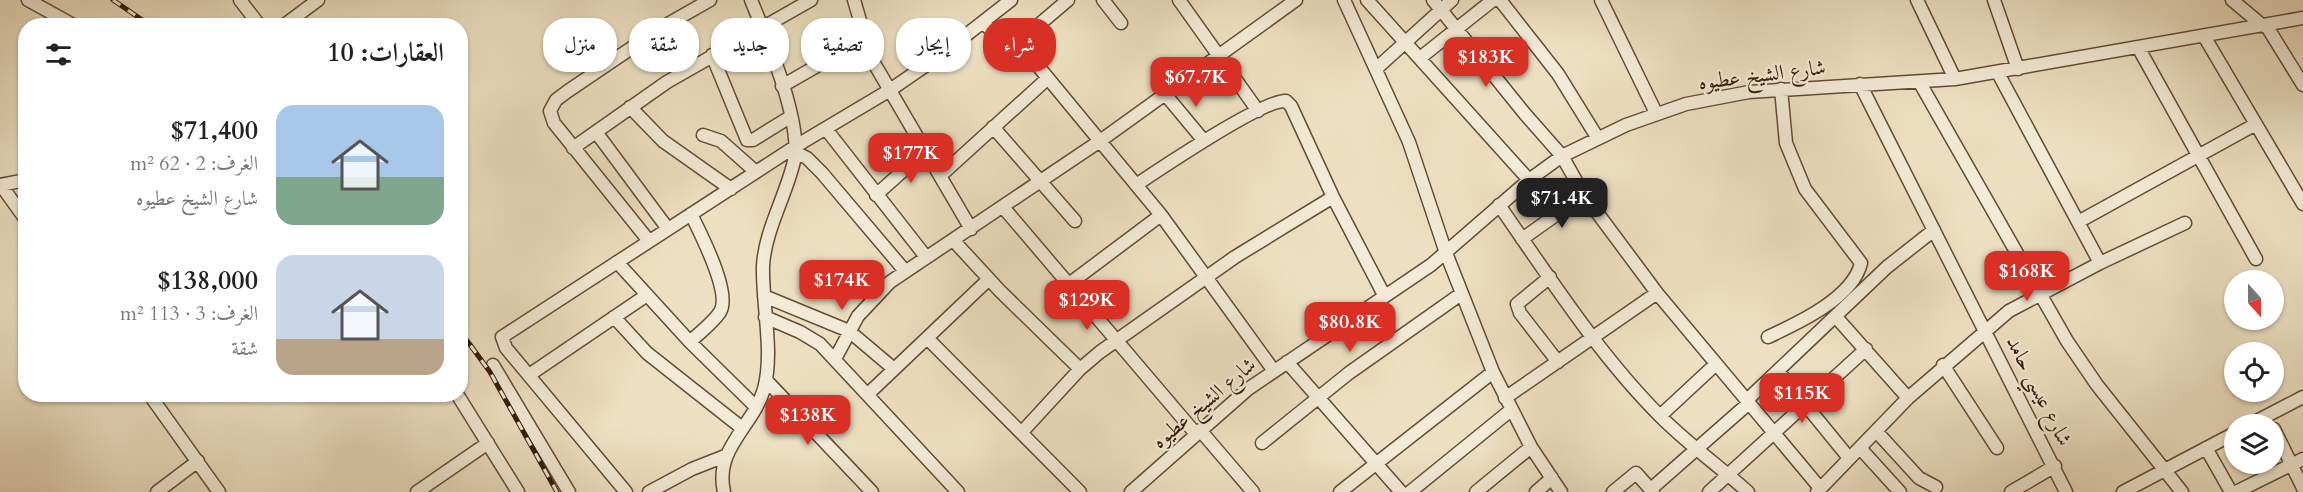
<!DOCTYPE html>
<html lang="ar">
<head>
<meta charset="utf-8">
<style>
  body { margin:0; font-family:Cardo,Amiri,serif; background:#f6f6f6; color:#222; direction:rtl; height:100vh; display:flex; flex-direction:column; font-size:22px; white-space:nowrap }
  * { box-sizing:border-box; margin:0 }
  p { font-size:20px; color:#767676 }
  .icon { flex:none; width:33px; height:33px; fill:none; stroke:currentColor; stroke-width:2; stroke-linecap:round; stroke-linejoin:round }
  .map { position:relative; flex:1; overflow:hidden; direction:ltr }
  .sheet { position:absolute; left:18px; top:18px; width:450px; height:384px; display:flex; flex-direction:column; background:#fff; border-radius:24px; box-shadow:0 2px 4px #0004; direction:rtl }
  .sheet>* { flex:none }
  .banner { position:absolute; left:486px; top:18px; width:570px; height:54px; direction:rtl; display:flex; gap:12px }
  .needle { width:39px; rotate:159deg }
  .tools { position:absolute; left:2224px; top:270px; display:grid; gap:12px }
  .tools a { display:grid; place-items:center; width:60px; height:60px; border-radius:50%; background:#fff; box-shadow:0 2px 4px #0004; font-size:30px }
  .price { position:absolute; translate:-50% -51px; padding:0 14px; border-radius:12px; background:#d93025; color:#fff; font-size:20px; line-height:39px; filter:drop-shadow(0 2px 3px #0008) }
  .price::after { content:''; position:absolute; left:50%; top:36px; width:18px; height:14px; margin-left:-9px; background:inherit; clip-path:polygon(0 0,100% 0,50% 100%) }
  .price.active { background:#222; color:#fff }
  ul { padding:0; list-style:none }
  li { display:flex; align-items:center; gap:18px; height:150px; padding:0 24px }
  li span { display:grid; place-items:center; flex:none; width:168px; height:120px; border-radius:18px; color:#555 }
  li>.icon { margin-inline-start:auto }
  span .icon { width:72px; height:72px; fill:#fffc; stroke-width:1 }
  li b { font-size:26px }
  h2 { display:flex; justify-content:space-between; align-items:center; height:72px; padding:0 24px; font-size:26px }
  .tag { padding:0 21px; border-radius:24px; background:#fff; box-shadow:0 2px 4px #0004; font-size:21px; line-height:54px }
  .tag.active { background:#d93025; color:#fff }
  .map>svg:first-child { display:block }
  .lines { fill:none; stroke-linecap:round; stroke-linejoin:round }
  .minor-casing { stroke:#624c36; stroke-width:15 }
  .minor { stroke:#f3ebd7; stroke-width:12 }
  .rail-casing { stroke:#341a08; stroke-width:5 }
  .rail { stroke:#f3ebd7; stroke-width:3; stroke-dasharray:9; stroke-linecap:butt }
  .labels { text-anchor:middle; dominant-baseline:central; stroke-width:4.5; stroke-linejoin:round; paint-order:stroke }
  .street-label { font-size:21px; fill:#341a08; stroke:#f3ebd7 }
</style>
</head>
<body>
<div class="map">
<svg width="2303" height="492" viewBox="0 0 2303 492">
  <rect width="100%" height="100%" fill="#ede0c2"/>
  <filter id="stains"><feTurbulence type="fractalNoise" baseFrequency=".00333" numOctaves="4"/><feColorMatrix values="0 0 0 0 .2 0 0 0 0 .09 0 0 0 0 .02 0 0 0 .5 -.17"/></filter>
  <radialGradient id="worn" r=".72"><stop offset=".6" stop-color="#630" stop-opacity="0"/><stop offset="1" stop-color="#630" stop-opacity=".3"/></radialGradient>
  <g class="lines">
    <g class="minor-casing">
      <path id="minor" d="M28,0L75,26
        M240,0L260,26
        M854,0L871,58L971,229
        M1103,0L1121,23
        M1179,0L1258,111
        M1344,0L1409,142L1446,253L1493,372L1531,447L1561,492
        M1367,0L1529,180
        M1433,0L1525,114L1562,156L1584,195L1657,293L1820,488
        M1500,0L1558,74L1597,137
        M1601,0L1656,113
        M1917,0L1955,79
        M1994,0L2018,69
        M2232,0L2263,26
        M983,22L1009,50L1068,0
        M2266,25L2303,85
        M283,26L318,0
        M2204,36L2303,204
        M1019,43L1161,215L1274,371
        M2138,47L2256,259
        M712,55L747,140H753L790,117
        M1420,58L1493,0
        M1377,68L1452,0
        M1998,73L2100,263
        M1920,83L2067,341L2097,385L2182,492
        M1860,84L2066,492
        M782,86L864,39
        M1165,94L1204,141
        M630,107L663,141L731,189
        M993,127L1075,221
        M826,129L926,257
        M596,132L668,229
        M703,135L721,141L756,172
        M573,148L667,82L811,0
        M795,152L807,158L822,173L905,271
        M940,176L1048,78
        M0,185L26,180
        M1,185L26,220
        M1136,185C1160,169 1264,99 1286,101L1291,106L1333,197L1384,295
        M876,195L925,151
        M1499,205C1549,277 1599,355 1661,417C1688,444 1720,467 1748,492
        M1003,207L1196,434
        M2078,222L2256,124
        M1522,239L1584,195
        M953,240L1000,291L1080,369
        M649,241L554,123L550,111L556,100L568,91L661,28L710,0
        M617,262L690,342L756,407
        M1550,277L1517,304L1520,313L1558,362
        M1069,284L1161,215
        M764,296L849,331L894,369
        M614,317L647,353L742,428
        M765,317L800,332L820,344L958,492
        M1836,317L1908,398
        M1768,337C1798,323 1853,298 1861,263L1805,189L1786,143L1781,89
        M927,338L1080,492
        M690,342C699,333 713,323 720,312C732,293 700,233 691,214
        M835,359L858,316L890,282L1100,141L1296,0
        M1287,362L1401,492
        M493,365L569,492
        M1943,365L1997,448
        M1778,371L1849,458
        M529,375L647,295
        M766,380L872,492
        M149,394L219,492
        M457,394L518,492
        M868,394L989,279
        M1505,398L1657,293
        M1747,400L1887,267L1934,230
        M1660,416L1716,364
        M2251,424L2303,397
        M2274,429L2303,488
        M1200,430L1253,492
        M1876,431L1919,478L1936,487
        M1022,432L1080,369L1100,352L1235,257L1333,197
        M1262,443L1349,373L1461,294
        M1860,448L1900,492
        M2206,448L2231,492
        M1651,489L1749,403
        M157,492L198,461
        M417,492L488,443
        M626,492L506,348L502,337L796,146L890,90L938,57L1011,0
        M649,492L692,469L725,456
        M724,492C714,448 753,427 764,389C774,351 762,306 763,266C765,230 786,196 794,161C803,123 766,37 751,0
        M1131,492L1248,389L1431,265L1529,180L1562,156L1626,125L1686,104L1749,92L1955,79L2303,18
        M1340,492L1493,372
        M1410,492L1511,410
        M1476,492L1531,447
        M1536,492L1552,478
        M1613,492L1636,473L1653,492
        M1709,492L1866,349
        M1817,492L1908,398L2009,311L2100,263L2185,223
        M2011,492L2055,466
        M2123,492L2235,433
        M2236,492L2303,459"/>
    </g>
    <use href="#minor" class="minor"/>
    <g class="rail-casing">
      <path id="rail" d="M113,0L151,26
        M460,331L490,372L557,492"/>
    </g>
    <use href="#rail" class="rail"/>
  </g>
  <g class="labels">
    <g class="street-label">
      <text transform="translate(1762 75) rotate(-7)">شارع الشيخ عطيوه</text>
      <text transform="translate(2039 391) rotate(63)">شارع عيسي حامد</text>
      <text transform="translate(1204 403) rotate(-40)">شارع الشيخ عطيوه</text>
    </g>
  </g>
  <rect width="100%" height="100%" filter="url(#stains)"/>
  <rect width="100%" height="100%" fill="url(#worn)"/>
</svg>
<div class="tools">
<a><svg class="needle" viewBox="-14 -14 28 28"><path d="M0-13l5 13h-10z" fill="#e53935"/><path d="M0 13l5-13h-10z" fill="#767676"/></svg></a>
<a><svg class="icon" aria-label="locate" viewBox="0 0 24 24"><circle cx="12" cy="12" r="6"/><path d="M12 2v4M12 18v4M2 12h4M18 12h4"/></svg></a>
<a><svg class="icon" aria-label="layers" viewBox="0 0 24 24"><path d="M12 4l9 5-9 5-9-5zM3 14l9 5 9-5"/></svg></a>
</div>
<b class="price" style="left:1486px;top:88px">$183K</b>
<b class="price" style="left:1196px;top:108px">$67.7K</b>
<b class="price" style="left:911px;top:184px">$177K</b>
<b class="price active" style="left:1562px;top:229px">$71.4K</b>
<b class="price" style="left:2027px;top:302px">$168K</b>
<b class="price" style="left:842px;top:311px">$174K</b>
<b class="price" style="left:1087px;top:331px">$129K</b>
<b class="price" style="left:1350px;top:353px">$80.8K</b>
<b class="price" style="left:1802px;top:424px">$115K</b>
<b class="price" style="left:808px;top:446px">$138K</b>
<div class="banner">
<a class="tag active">شراء</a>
<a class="tag">إيجار</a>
<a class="tag">تصفية</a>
<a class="tag">جديد</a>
<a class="tag">شقة</a>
<a class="tag">منزل</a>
</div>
<section class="sheet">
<h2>العقارات: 10<svg class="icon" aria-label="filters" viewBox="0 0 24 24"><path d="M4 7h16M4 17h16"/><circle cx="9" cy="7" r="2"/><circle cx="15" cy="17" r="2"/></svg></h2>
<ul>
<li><span style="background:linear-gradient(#a9c7e8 60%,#7fa58c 0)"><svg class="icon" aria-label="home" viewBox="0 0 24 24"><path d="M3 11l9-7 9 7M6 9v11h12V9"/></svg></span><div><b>$71,400</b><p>الغرف: 2 · 62 m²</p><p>شارع الشيخ عطيوه</p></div></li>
<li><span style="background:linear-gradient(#c9d6e8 70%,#b9a48a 0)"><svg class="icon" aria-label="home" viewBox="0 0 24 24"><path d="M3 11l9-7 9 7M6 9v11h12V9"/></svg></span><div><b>$138,000</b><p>الغرف: 3 · 113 m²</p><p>شقة</p></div></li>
</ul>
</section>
</div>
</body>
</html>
